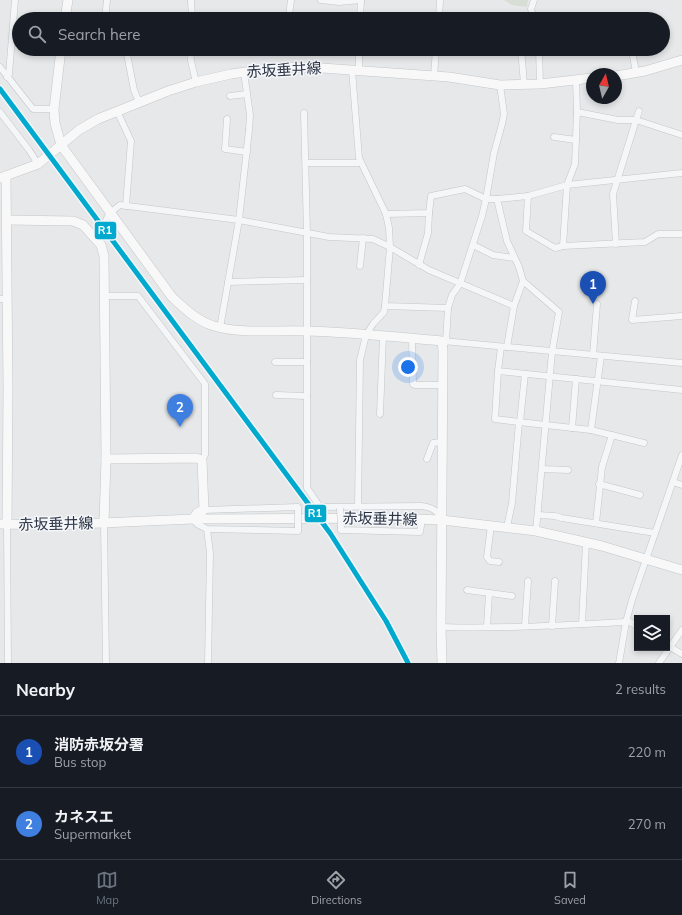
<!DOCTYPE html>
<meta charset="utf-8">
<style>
:root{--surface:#171b24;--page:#242831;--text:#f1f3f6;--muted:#9ea1a6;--line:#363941;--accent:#6c737f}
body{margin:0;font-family:Mulish,"Noto Sans JP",sans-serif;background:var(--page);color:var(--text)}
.controls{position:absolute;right:12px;bottom:12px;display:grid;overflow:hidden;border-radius:0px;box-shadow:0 2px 6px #0003}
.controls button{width:36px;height:36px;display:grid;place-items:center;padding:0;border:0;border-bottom:1px solid var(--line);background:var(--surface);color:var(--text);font:20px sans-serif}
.compass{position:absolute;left:586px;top:68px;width:36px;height:36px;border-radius:50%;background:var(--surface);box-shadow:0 2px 6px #0003;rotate:8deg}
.you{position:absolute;left:408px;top:367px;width:14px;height:14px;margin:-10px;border:3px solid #fff;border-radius:50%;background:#1a73e8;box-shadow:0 0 0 6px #1a73e833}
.badge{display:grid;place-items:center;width:26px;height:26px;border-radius:50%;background:var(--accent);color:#fff;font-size:13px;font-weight:700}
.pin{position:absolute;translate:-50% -33px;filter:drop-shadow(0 1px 2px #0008)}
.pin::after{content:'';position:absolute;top:21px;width:14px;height:12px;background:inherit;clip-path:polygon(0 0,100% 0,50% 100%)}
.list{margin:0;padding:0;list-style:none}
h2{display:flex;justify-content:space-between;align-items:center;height:52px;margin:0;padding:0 16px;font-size:17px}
h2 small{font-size:13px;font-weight:400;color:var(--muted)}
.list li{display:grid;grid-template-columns:26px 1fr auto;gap:12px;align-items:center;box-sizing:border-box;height:72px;padding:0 16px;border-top:1px solid var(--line)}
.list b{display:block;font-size:15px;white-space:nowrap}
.list p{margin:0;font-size:13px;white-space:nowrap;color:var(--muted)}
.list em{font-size:13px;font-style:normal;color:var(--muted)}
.icon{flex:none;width:22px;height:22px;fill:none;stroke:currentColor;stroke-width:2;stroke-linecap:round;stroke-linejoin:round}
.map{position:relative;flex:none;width:682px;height:663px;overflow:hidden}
.search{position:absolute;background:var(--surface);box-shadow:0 2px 6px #0003;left:12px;right:12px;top:12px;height:44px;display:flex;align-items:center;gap:10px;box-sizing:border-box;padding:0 14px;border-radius:22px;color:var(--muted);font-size:15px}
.sheet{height:196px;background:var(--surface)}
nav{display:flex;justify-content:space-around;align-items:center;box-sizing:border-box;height:56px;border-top:1px solid var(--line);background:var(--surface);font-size:11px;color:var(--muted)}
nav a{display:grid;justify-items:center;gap:2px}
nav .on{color:var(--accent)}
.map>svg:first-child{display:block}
.green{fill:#d6ded6}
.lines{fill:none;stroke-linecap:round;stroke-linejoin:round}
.street-tunnel{stroke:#c1c4c9;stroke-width:6;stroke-dasharray:6 3;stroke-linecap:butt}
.street-casing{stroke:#c4c6c8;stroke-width:7}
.secondary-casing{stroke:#c4c6c8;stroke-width:10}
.street{stroke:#f5f6f7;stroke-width:6}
.secondary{stroke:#f8f8f8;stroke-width:9}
.street-bridge-casing{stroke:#c4c6c8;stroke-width:7;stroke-linecap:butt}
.street-bridge{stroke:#f5f6f7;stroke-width:6}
.rail-1-casing{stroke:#f4f6f9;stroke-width:8}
.rail-1{stroke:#00a9ce;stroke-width:5}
.labels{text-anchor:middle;stroke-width:3;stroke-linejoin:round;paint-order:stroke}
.street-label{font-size:15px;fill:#2b3445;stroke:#f4f6f9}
.line-badge{stroke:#f4f6f9;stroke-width:1.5}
.badge-label{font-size:11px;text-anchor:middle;font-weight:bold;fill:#fff}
</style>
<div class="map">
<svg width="682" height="663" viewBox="0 0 682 663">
<rect width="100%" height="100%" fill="#e6e8ea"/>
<polygon class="green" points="504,0 528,0 527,7 512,5"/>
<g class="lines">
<polyline class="street-tunnel" points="99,232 105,222"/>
<g class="street-casing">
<g id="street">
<polyline points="191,0 192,19"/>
<polyline points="321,0 339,2 361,0"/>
<polyline points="289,15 291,0"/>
<polyline points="105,19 107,0"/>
<polyline points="360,19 361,0"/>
<polyline points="439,19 440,0"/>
<polyline points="534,19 531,9 534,0"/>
<polyline points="122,49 127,54 134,90 139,102"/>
<polyline points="190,49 191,61 196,82"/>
<polyline points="521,49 524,84"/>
<polyline points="539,49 540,84"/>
<polyline points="624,49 632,51 636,72"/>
<polyline points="0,67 33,109 54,109"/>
<polyline points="352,70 359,158 386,214 389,228 390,247 385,306 448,308"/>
<polyline points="359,70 359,49"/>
<polyline points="434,76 436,49"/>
<polyline points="7,77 9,74 15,0"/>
<polyline points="230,96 247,94"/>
<polyline points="117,111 131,141 126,206"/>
<polyline points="639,111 636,120 682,135"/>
<polyline points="0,112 29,150 38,164"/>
<polyline points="577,112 618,120 636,120 613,194 616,244"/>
<path d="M304 113 307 233V488L320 507 421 506C432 507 436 510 442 519"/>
<polyline points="227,119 225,149 247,152"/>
<polyline points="554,137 576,140"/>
<polyline points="306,163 361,163"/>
<polyline points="528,196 526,231 555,248 563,246 645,242 658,234 682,234"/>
<polyline points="497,199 507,241 519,267 523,281 559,312 552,352 536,531"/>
<polyline points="386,214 429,213 431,196 465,189 486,199 497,199 528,196 567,185 682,173"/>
<polyline points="105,222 110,213 120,205 239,220 329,237 373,239 390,247 429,270 514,306"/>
<polyline points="95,239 99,232"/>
<polyline points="473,245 493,255 514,258"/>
<polyline points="563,246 567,185 575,164 577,112 576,80"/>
<polyline points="419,265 428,233 429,213"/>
<polyline points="360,266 363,238"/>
<polyline points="228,282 307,280"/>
<polyline points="104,296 138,296 205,384 205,455 202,460"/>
<polyline points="0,299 6,299"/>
<polyline points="635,301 632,320 682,316"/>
<polyline points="220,328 239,220 249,130 250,115 244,72"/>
<polyline points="412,338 413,384 415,385 443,385"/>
<polyline points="443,341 682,363"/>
<polyline points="446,342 448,308 452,295 460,284 482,216 486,199 494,153 502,124 504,114 500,85"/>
<polyline points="501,347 498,371 682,390"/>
<polyline points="507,347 514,306 523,281"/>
<polyline points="593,355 597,304"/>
<polyline points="275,362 307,362"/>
<polyline points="498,371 495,419 519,422 512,503 507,527"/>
<polyline points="276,395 307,396"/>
<polyline points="380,414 383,336"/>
<polyline points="519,422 591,430 644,443"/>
<polyline points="520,422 525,374"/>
<polyline points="572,428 576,379"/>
<polyline points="591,430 601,356"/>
<polyline points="427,459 433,443 442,442"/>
<polyline points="542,469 568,470"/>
<polyline points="673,482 682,485"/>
<polyline points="599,484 640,495"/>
<polyline points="358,506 360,360 366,335 373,324 384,312 385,306"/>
<polyline points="204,510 298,507 298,510"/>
<polyline points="538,515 555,516 562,518 655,533"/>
<polyline points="193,519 197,524 207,529 298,531 298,528"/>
<polyline points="104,523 106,663"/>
<polyline points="596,523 602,467 612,435"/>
<polyline points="7,525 8,663"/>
<polyline points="491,525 487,557 490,561 499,562"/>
<polyline points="341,528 341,530 420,532 422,519"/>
<polyline points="207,529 210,553 208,663"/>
<polyline points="467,590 512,596"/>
<polyline points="626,620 637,626"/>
<polyline points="582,624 586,543"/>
<polyline points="525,626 528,581"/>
<polyline points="552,626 555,581"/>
<path d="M441 627C503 629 564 625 626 622"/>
<polyline points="487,627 489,593"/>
<polyline points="670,647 682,654"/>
<polyline points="619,663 626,622 632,600 682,455"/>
<polyline points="659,663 682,630"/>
</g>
</g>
<g class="secondary-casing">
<g id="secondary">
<polyline points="65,19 68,0"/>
<path d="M61 49 54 109 55 123 61 145 172 297C185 309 197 321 214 326 240 334 277 330 305 331 351 332 397 337 442 341L443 351 441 627 442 663"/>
<polyline points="616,76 645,71 682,60"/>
<polyline points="6,176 8,388 7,525"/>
<polyline points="0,178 38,164 79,130 98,119 168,91 196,82 231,74 274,68 308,67 449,77 500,85 540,84 592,78"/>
<polyline points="7,220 73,221 83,225 101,245 104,256 106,459 104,523"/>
<polyline points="106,459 196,458 202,460 204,510 197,513 193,519"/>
<polyline points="0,524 56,525 193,519 392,518 442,520 536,531 602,546 682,570"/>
</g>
</g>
<use href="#street" class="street"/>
<use href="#secondary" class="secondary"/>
<g class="street-bridge-casing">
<g id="street-bridge">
<polyline points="340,508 341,528"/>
<polyline points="298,510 298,528"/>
</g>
</g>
<use href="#street-bridge" class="street-bridge"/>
<g class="rail-1-casing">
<polyline id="rail-1" points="0,89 330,533 386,621 408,663"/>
</g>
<use href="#rail-1" class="rail-1"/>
</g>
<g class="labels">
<g class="street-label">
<text transform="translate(284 70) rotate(-3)" y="5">赤坂垂井線</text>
<text transform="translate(380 519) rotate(1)" y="5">赤坂垂井線</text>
<text transform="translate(56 524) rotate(-1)" y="5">赤坂垂井線</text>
</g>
</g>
<g class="line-badge">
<rect x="94" y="221" width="23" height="19" rx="4" fill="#00a9ce"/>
<rect x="304" y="504" width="23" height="19" rx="4" fill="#00a9ce"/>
</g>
<g class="badge-label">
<text x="105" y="234">R1</text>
<text x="315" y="517">R1</text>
</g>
</svg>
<div class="controls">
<button><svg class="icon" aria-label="layers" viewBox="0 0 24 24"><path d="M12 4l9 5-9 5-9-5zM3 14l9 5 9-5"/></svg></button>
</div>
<svg class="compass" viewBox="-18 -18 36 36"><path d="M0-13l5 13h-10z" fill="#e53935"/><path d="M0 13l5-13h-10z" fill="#9ea1a6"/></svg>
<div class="you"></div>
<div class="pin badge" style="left:593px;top:304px;background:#1a4fb4">1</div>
<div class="pin badge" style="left:180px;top:427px;background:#3f7fe0">2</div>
<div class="search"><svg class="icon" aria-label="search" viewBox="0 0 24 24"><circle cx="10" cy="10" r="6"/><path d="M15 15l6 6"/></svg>Search here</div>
</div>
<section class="sheet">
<h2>Nearby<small>2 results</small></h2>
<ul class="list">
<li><span class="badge" style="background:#1a4fb4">1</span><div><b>消防赤坂分署</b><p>Bus stop</p></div><em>220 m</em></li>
<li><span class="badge" style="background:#3f7fe0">2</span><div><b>カネスエ</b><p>Supermarket</p></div><em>270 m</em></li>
</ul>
</section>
<nav>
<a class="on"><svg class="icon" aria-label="map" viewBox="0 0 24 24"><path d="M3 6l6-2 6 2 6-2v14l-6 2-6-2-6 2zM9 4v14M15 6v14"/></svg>Map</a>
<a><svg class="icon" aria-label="directions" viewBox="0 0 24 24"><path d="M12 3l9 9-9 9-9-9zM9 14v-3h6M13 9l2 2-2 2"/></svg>Directions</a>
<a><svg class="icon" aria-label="saved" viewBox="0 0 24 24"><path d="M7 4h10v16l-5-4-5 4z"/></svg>Saved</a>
</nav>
